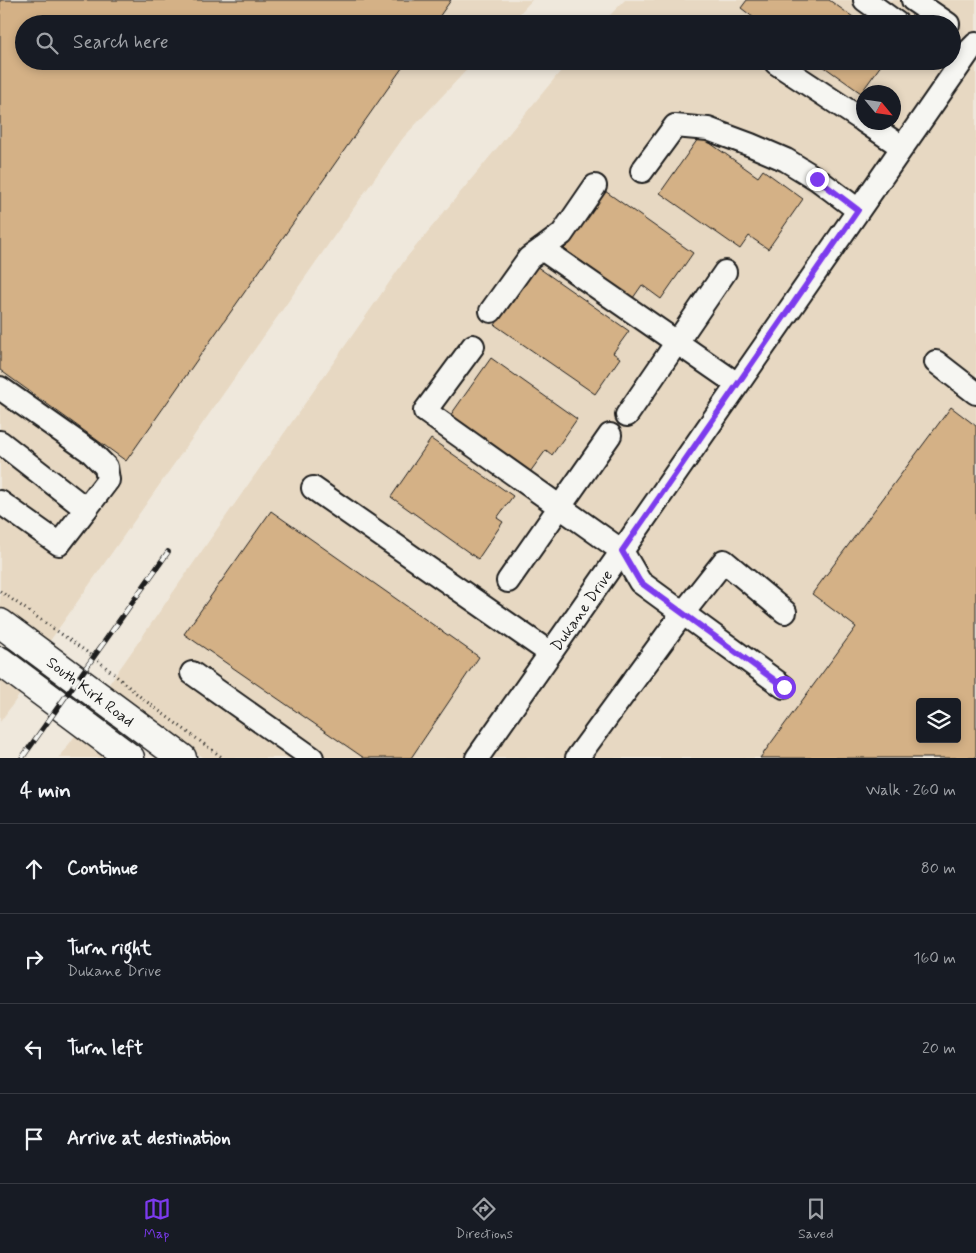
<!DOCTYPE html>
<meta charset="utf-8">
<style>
:root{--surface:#171b24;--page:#242831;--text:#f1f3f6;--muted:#9ea1a6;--line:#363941;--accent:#7c3aed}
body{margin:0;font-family:Mynerve,sans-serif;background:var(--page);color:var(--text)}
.controls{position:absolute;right:15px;bottom:15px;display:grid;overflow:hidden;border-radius:5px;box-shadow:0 2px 8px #0003}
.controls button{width:45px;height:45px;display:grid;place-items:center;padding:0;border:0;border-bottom:1px solid var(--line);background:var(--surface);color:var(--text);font:25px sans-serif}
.compass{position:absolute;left:856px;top:85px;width:45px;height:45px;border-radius:50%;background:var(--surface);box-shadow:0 2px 8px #0003;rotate:119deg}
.stop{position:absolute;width:15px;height:15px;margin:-11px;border:4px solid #7c3aed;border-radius:50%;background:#fff}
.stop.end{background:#7c3aed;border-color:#fff;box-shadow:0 1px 5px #0008}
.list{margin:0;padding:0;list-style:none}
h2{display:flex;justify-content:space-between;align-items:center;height:65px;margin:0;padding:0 20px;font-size:21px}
h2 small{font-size:16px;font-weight:400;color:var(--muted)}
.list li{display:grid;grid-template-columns:32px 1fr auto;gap:15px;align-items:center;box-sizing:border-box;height:90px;padding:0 20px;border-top:1px solid var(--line)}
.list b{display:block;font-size:19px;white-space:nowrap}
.list p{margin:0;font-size:16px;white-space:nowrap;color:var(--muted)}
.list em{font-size:16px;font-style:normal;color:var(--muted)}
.icon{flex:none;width:28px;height:28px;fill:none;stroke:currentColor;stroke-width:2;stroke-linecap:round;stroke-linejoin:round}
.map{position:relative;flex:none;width:976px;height:758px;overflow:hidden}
.search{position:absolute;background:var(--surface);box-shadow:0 2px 8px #0003;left:15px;right:15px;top:15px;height:55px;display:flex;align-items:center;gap:12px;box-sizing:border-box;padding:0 18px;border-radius:28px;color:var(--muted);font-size:19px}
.sheet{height:425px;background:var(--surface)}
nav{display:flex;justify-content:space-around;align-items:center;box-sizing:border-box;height:70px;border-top:1px solid var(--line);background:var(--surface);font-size:14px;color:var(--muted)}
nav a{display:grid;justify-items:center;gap:2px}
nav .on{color:var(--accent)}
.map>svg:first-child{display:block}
.built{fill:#e7d8c2;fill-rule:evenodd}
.building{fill:#d4b186;stroke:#1c1c1c;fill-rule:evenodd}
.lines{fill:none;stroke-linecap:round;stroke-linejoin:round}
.minor-casing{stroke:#1c1c1c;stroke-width:26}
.major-casing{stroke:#1c1c1c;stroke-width:31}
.path{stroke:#1c1c1c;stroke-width:3;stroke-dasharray:1 4;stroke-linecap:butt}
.minor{stroke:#f6f6f2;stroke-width:22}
.major{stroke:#f6f6f2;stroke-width:28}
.rail-casing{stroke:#1c1c1c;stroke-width:5.5}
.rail{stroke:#f6f6f2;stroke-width:4;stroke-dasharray:11;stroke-linecap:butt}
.route{stroke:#7c3aed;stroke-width:6}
.labels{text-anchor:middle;stroke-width:4;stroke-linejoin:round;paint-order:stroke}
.street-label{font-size:16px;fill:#1c1c1c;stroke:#f6f6f2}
</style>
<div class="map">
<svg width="976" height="758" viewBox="0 0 976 758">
<rect width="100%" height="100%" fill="#efe8dc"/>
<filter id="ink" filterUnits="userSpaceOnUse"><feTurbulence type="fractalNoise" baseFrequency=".02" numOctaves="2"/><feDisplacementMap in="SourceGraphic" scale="10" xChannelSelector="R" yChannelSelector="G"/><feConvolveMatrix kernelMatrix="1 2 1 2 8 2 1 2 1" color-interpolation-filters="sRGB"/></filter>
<g filter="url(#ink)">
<g class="built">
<polygon points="0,0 532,0 510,24 24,24 24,61 475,61 403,138 47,645 0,610"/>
<path d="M625 0H976V758H203L107 687 407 257 569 61H952V24H601ZM864 92H894V122H864ZM920 702H957V739H920Z"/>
<polygon points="0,673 23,690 0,722"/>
<polygon points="77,733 111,758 59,758"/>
</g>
<g class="building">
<polygon points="0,0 451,0 434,24 24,24 24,61 407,61 126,461 0,370"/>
<polygon points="747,0 829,0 863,24 762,24 741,8"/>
<polygon points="816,61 884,61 861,93"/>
<polygon points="700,136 758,177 763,170 803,199 768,249 749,236 740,249 660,193"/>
<polygon points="605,191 693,253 661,299 642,285 633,298 564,249"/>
<polygon points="536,266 629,331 613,353 620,358 595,394 495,325"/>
<polygon points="491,358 577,419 552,455 546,450 530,472 450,416"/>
<path d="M951 407 976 426V758H760L856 627 812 594ZM920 702H957V739H920Z"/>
<polygon points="431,439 513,496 497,518 503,522 478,559 391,497"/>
<polygon points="271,511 479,657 411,758 364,758 184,634"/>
</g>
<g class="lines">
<g class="minor-casing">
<g id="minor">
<polyline points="865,0 898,24"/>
<polyline points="913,0 948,24"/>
<polyline points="776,63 864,121"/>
<polyline points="865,122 902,147"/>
<polyline points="642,171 675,126 708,129 751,145 786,160 817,179 858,210"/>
<polyline points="595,186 562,234 542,249 737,384"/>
<polyline points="491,311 529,258 542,249"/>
<polyline points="473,346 425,411 622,551 640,582 784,687"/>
<polyline points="936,362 976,393"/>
<polyline points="0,388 91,452 106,467 108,480 86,509 0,442"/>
<polyline points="627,415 725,272"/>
<polyline points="313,488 550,653"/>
<polyline points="0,502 59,544 86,509"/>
<polyline points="508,581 610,435"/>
<polyline points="192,673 312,758"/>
<polyline points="477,758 622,551 970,50 976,44"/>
<polyline points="577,758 683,613 724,561 785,612"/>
</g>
</g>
<g class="major-casing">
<g id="major">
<polyline points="0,623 182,758"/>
<polyline points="0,661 130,758"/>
</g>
</g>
<polyline class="path" points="0,591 94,657 143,699 223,758"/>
<use href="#minor" class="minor"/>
<use href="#major" class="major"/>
<g class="rail-casing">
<polyline id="rail" points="22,758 168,552"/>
</g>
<use href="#rail" class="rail"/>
</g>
</g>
<g class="lines" filter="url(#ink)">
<polyline class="route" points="784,687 640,582 622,551 858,210 817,179"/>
</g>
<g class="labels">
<g class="street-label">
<text transform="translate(581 610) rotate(-55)" y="6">Dukane Drive</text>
<text transform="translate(91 691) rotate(37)" y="6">South Kirk Road</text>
</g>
</g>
</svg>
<div class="controls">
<button><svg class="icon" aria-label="layers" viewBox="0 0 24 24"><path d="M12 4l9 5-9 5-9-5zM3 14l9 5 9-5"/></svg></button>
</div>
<svg class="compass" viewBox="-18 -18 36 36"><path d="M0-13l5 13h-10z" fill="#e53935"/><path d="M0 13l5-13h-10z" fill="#9ea1a6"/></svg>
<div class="stop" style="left:784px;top:687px"></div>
<div class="stop end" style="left:817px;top:179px"></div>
<div class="search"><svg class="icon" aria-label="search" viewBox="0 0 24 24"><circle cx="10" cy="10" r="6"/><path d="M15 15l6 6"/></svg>Search here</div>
</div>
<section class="sheet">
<h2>4 min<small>Walk · 260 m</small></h2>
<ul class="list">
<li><svg class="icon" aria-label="ahead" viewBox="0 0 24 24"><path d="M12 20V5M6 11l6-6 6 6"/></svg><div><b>Continue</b></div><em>80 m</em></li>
<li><svg class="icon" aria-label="right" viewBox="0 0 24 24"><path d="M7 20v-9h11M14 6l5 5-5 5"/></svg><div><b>Turn right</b><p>Dukane Drive</p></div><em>160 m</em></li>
<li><svg class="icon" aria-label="left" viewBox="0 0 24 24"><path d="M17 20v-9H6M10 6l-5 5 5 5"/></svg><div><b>Turn left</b></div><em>20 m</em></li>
<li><svg class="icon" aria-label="arrive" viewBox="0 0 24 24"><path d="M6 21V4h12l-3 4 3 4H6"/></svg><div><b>Arrive at destination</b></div></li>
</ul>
</section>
<nav>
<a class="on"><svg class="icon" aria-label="map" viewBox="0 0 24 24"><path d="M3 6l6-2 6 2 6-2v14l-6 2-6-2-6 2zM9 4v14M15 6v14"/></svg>Map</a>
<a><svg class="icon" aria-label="directions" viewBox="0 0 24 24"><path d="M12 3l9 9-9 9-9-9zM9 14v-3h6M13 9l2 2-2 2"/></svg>Directions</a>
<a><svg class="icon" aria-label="saved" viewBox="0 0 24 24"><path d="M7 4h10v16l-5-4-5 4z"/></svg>Saved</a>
</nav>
